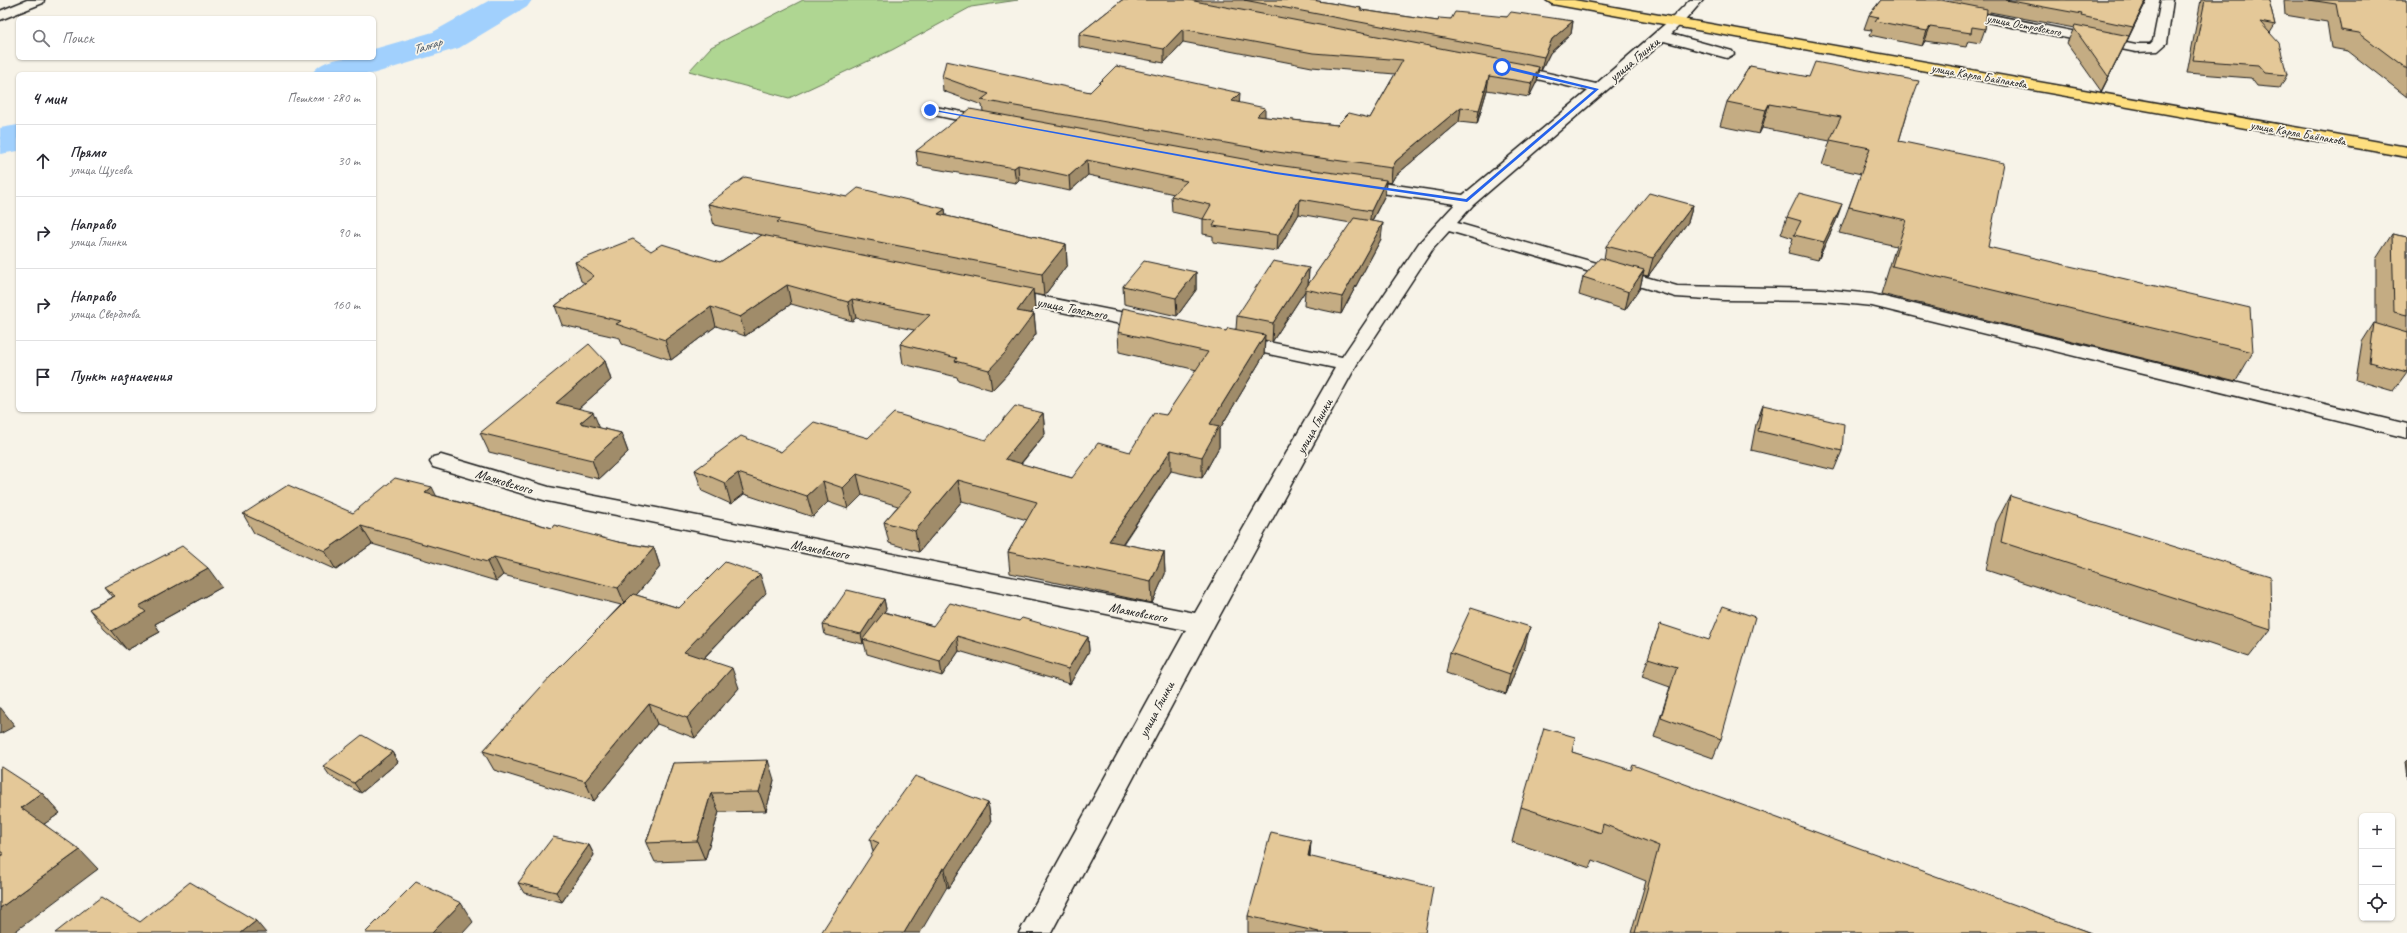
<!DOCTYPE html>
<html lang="ru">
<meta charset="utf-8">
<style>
:root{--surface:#fff;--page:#f7f7f7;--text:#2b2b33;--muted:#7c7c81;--line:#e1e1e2}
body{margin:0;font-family:Caveat,sans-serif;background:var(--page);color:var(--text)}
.controls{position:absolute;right:12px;bottom:12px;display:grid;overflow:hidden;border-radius:6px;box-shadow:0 1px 3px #0004}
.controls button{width:36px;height:36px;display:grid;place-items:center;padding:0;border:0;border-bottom:1px solid var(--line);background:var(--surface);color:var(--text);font:20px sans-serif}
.stop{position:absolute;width:12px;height:12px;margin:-9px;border:3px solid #2563eb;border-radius:50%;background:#fff}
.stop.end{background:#2563eb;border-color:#fff;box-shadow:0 1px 4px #0008}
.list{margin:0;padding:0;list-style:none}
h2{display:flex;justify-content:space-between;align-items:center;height:52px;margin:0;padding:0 16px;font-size:17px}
h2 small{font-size:13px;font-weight:400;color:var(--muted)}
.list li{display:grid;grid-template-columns:26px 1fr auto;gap:12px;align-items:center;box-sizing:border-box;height:72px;padding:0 16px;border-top:1px solid var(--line)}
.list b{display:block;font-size:15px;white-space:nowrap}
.list p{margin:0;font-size:13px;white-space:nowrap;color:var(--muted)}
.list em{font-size:13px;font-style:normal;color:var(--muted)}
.icon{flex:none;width:22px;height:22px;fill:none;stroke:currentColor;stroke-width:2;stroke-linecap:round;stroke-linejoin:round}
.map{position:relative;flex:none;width:2407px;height:933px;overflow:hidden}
.search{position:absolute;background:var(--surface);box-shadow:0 1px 3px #0004;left:16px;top:16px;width:360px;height:44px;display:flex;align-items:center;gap:10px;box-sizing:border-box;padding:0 14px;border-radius:6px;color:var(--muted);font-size:15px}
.panel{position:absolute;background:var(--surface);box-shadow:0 1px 3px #0004;left:16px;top:72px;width:360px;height:340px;border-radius:6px}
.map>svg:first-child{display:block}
.green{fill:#afd692;stroke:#667957}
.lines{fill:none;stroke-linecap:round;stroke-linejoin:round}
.river{fill:#a1d0fd;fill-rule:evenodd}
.minor-casing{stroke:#1c1c1c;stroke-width:3}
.tertiary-casing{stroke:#1c1c1c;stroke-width:3}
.secondary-casing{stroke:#1c1c1c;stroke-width:3}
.primary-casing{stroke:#1c1c1c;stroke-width:3}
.minor{fill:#f7f3e8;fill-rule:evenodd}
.tertiary{fill:#f7f3e8;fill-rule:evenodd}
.secondary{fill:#f7f3e8;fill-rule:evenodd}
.primary{fill:#fedf80;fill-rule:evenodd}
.wall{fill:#c4ac83;stroke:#1c1c1c}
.shaded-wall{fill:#a08c6a;stroke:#1c1c1c}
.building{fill:#e4c898;stroke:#1c1c1c}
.route{fill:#2563eb}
.labels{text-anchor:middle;stroke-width:3.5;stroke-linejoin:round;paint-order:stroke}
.far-street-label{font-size:12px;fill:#1c1c1c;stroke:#f7f3e8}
.far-water-label{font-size:13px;font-style:italic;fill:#445260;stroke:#f7f3e8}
.street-label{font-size:14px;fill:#1c1c1c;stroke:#f7f3e8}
</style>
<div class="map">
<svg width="2407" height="933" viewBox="0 0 2407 933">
<rect width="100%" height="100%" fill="#f7f3e8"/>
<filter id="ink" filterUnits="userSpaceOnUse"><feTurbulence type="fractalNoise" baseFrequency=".025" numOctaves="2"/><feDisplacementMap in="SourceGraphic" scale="8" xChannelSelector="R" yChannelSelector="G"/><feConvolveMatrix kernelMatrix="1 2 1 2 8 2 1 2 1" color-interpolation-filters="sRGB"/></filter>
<g filter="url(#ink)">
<polygon class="green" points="803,0 1018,0 971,7 892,50 789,98 689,71 711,47"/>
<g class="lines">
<g class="river">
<path d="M490 0H532L527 7 459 48 372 74H312C324 55 353 58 374 58V49L433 32Z"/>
<polygon points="18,125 18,151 0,154 0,128"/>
</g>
<g class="minor-casing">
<g id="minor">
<polygon points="2161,0 2173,0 2167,43 2158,51 2136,52 1958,16 1952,12 1958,8 2136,44 2150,44 2153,41"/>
<polygon points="1676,18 1683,22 1671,34 1732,51 1734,54 1727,58 1664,41 1473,205 1457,223 1677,286 1822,289 1872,294 2407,424 2407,438 1872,306 1822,301 1724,300 1676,297 1449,231 1432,250 1357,364 1215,624 1051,933 1019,933 1186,630 547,501 433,467 430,462 433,457 441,455 549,487 1195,613 1335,368 1235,347 1228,345 1225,341 1228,337 1235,335 1342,357 1419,243 1455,204 1355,189 1349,187 1347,184 1349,181 1355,179 1463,195 1588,91 1503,71 1501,68 1503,65 1508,64 1596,84 1671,19"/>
<polygon points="930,106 990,117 998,122 990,127 925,113 923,110 925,107"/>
<polygon points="1005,289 1150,318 1157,320 1160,324 1157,328 1150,330 998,299 996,295 998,291"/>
</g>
</g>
<g class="tertiary-casing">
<polygon id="tertiary" points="27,0 44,0 43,3 0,20 0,11"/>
</g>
<g class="secondary-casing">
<polygon id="secondary" points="1690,0 1703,0 1681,25 1671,25 1669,22 1671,19"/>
</g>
<g class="primary-casing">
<polygon id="primary" points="1546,0 1574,0 2407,147 2407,157 1552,4"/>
</g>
<use href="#minor" class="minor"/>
<use href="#tertiary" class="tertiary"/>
<use href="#secondary" class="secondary"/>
<use href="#primary" class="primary"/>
</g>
<g class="wall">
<polygon points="1122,0 1312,0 1361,8 1361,10 1438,21 1451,19 1507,17 1573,21 1571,34 1550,53 1541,71 1538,70 1537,81 1529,97 1487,90 1477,124 1459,122 1395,176 1391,183 1386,182 1385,195 1372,221 1381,239 1341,314 1304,306 1305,291 1272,342 1265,340 1264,355 1219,430 1219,447 1202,478 1171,471 1123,544 1164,552 1165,574 1152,603 1010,573 1008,552 1027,520 962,501 919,552 889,543 884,522 898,506 862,495 848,509 828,502 813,517 744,494 731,504 702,491 695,470 781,452 868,438 986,440 1043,413 1045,434 1021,464 1072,478 1130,452 1166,415 1197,370 1119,352 1118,332 1226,331 1236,329 1237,316 1309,268 1308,285 1351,223 1299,214 1277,251 1213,242 1213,236 1203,234 1203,219 1172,212 1171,196 1174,194 1088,175 1070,191 1019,180 1016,183 918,166 916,151 983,111 982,105 943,91 942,77 1090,92 1239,103 1265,117 1337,125 1370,118 1395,74 1312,67 1183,42 1164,63 1079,47 1079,34"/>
<polygon points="1881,0 2147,0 2101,92 2101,91 2067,43 2074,28 1990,12 1990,14 1987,13 1985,29 1980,43 1968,41 1966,47 1925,41 1922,46 1870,35 1872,30 1864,29 1869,15"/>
<polygon points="2201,0 2269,0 2275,25 2270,33 2287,75 2280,88 2257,86 2251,78 2187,73"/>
<polygon points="2284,0 2407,0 2407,97 2348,51 2331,48 2327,22 2285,15"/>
<polygon points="1750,66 1907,114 1899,141 1988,247 2253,352 2236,381 1881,294 1896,246 1839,233 1861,174 1822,165 1830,141 1762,128 1759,134 1720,126 1727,102"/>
<polygon points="847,197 945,209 946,216 1066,244 1067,265 1044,296 1034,294 1035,308 1031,314 1034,314 1036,334 1008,373 992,390 958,380 957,377 903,364 900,344 914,330 856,318 852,321 791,304 745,336 716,326 671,360 622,344 620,338 562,325 555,306 585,283 581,281 575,262 651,251 720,262 762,235 714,225 708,204"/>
<polygon points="1693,205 1688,222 1648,276 1643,275 1640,288 1625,310 1579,295 1583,277 1604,259 1606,246"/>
<polygon points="1787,217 1836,221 1818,260 1788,253 1793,238 1781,234"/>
<polygon points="2392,234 2407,237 2407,372 2393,391 2356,380 2362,342 2374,323 2376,324 2376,259"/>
<polygon points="1196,272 1196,290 1177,316 1124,304 1123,286"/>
<polygon points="605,361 611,380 579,408 600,428 621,433 628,452 599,479 489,452 480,433"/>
<polygon points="1763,405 1842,451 1834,470 1751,450 1756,424"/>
<polygon points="437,496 552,528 618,542 654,548 660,567 636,595 679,608 766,593 704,658 739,688 695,738 657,724 594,801 494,770 483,751 621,605 503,575 496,581 372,544 336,570 254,533 243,514 353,513"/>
<polygon points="2010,496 2271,629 2249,657 1986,570 1996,523"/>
<polygon points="104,587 222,587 155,624 160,632 127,650 104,629 89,609 112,597"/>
<polygon points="884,599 886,609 884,612 933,626 1019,621 1088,637 1089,651 1070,684 959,651 942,676 867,654 864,643 863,644 825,635 823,625"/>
<polygon points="1660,624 1721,739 1713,758 1654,737 1670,687 1642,677"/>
<polygon points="1525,647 1506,694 1446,673 1450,653"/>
<polygon points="392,752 398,762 361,793 330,776 323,766"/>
<polygon points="1572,752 2091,933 1631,933 1646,881 1593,860 1590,868 1512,842 1521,807"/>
<polygon points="2407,760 2407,779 2405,762"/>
<polygon points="673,763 774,780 766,811 719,812 705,860 655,862 646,843"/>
<polygon points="0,768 42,793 60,813 44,824 98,869 0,933"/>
<polygon points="988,803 991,822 949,888 873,852 870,839"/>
<polygon points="1311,841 1310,856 1425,933 1248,933 1248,916"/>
<polygon points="589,845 594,855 562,902 524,893 518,883"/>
</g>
<g class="shaded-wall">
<polygon points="2146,0 2147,0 2127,41 2133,27"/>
<polygon points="1573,21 1571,34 1550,53 1541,71 1544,57 1552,39"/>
<polygon points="1930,27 1925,41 1922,46 1927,31"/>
<polygon points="1183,29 1183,42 1164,63 1164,49"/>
<polygon points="2129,36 2122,51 2101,92"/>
<polygon points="1539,67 1537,81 1529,97 1532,83"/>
<polygon points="1489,76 1487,90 1477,124 1479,110"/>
<polygon points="1240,93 1239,108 1232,101"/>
<polygon points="1769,104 1762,128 1759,134 1766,110"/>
<polygon points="1461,107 1459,122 1395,176 1391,183 1392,168 1396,161"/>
<polygon points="1265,108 1265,122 1257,116"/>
<polygon points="1087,160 1088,175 1070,191 1069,176"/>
<polygon points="1018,165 1019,180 1016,183 1014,168"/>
<polygon points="1386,180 1385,195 1369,226 1371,211"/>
<polygon points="1300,199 1299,214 1277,251 1278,235"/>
<polygon points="1842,204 1836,221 1818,260 1824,242"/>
<polygon points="1693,205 1688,222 1648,276 1653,258"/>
<polygon points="945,209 948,230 938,214"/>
<polygon points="1383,223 1381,239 1341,314 1342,297"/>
<polygon points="1066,244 1067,265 1044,296 1042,274"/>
<polygon points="1309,268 1308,286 1305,289 1305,291 1272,342 1273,323"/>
<polygon points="1644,270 1640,288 1625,310 1629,292"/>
<polygon points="1196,272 1196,290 1177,316 1176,298"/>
<polygon points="787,285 791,304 745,336 740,317"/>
<polygon points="1033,289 1035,308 1019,330 1017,311"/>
<polygon points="852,299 856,318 852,321 848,302"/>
<polygon points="711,307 716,326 671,360 665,340"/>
<polygon points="1034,314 1036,334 1008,373 992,390 989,370"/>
<polygon points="1265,335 1264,355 1219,430 1219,447 1202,478 1202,457 1210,424"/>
<polygon points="605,361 611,380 563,422 556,403"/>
<polygon points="593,412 601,431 580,423"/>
<polygon points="1043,413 1045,434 1007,480 1005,459"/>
<polygon points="621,433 628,452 599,479 592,460"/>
<polygon points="1171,450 1171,471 1110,562 1109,541"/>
<polygon points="738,473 744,494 731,504 725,483"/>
<polygon points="857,474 862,495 848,509 843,488"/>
<polygon points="958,480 962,501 919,552 915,531"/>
<polygon points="823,481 828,502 813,517 807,496"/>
<polygon points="432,487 441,505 425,493"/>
<polygon points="361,526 372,544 336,570 325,551"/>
<polygon points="654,548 660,567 626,607 618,588"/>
<polygon points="1164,552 1165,574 1152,603 1151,582"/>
<polygon points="494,557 503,575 496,581 487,562"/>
<polygon points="208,568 222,587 155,624 160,632 127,650 112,631 139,606"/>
<polygon points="760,574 766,593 691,671 684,652"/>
<polygon points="884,599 886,609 866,640 863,639 864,643 863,644 861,634"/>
<polygon points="1530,627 1525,647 1506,694 1510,674"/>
<polygon points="957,636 959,651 942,676 940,662"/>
<polygon points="1088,637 1089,651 1070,684 1068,669"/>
<polygon points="732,668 739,688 695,738 687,718"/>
<polygon points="649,704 657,724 594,801 585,781"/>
<polygon points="0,707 15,726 0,734"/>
<polygon points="392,752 398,762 361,793 354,783"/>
<polygon points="768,760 774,780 766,811 759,792"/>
<polygon points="42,793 60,813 40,827 21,808"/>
<polygon points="711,793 719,812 705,860 697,841"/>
<polygon points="988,803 991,822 949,888 945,869"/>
<polygon points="1311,841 1309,860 1308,856"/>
<polygon points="589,845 594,855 562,902 556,892"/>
<polygon points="80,850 98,869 13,933 0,933 0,908"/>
<polygon points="943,868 947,887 920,933 904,933"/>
<polygon points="461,903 473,922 463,933 432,933"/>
<polygon points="256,921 266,933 241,933"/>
</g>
<g class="building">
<polygon points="1122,0 1189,0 1539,67 1532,83 1489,76 1479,110 1461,107 1396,161 1392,168 1277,152 981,100 989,94 942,77 946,61 1090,92 1116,66 1240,93 1232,101 1265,108 1257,116 1337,125 1349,113 1370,118 1403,60 1313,53 1183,29 1164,49 1079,34"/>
<polygon points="1244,0 1312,0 1361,8 1360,10 1438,21 1439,18 1451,19 1455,12 1507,17 1511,12 1573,21 1552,39 1544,57"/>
<polygon points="1881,0 1941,0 1987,9 1985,29 1972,27 1971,33 1930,27 1927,31 1875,21 1878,17 1869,15"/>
<polygon points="2006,0 2146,0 2133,27 2081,16 2082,14"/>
<polygon points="2205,0 2269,0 2275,25 2260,22 2279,43 2287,75 2265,73 2258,65 2193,60"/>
<polygon points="2309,0 2407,0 2407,69 2359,33 2341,30 2336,4"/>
<polygon points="2075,25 2129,36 2109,76 2108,76 2074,28"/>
<polygon points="1815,62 1919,81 1908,110 1899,141 2004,163 1988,247 2250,308 2253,352 1892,266 1906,220 1849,207 1870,148 1830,140 1841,117 1769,104 1766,110 1727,102 1750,66 1809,77"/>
<polygon points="970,109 1276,165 1386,180 1371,211 1300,199 1278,235 1213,226 1216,221 1203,219 1211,205 1171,196 1187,181 1087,160 1069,176 1018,165 1014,168 916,151"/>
<polygon points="745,177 847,197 858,188 945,209 938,214 1066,244 1042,274 777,222 781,219 708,204"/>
<polygon points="1649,193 1693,205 1653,258 1606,246"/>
<polygon points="1799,193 1842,204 1824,242 1794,235 1801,221 1787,217"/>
<polygon points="1354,218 1383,223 1342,297 1305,289"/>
<polygon points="2392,234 2407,237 2407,315 2394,312"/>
<polygon points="762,235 1033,289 1017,311 1034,314 1005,353 989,370 955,361 957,358 900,344 930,315 852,299 848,302 787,285 740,317 711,307 665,340 616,324 621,321 555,306 594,276 575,262 633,239 651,251 662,244 720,262"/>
<polygon points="1600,258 1644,270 1629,292 1583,277"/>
<polygon points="1144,261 1196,272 1176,298 1123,286"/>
<polygon points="1273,261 1309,268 1273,323 1237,316"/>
<polygon points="1123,308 1226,331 1228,328 1265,335 1210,424 1219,426 1202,457 1171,450 1109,541 1164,552 1151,582 1008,552 1037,502 958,480 915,531 884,522 912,491 857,474 843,488 823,481 807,496 738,473 725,483 695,470 741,436 781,452 814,422 868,438 894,413 986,440 1015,406 1043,413 1005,459 1072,478 1098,443 1130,452 1154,413 1166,415 1208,352 1118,332"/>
<polygon points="2374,323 2407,333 2407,372 2369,362"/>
<polygon points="589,344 605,361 556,403 593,412 580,423 621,433 592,460 480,433"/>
<polygon points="1763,405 1844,424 1842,451 1758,431"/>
<polygon points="395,478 432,487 425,493 552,528 554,525 618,542 654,548 618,588 494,557 487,562 361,526 325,551 243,514 288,485 353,513"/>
<polygon points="2010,496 2270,576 2271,629 2001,542"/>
<polygon points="182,546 208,568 139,606 146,612 112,631 89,609 115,596 104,587"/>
<polygon points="725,562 760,574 684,652 732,668 687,718 649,704 585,781 483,751 551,676 633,594 679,608"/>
<polygon points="847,590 884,599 861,634 823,625"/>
<polygon points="950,603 1019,621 1022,618 1088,637 1068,669 957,636 940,662 863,639 884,612 933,626"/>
<polygon points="1723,606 1755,617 1721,739 1661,717 1677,667 1648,658 1660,624 1709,640"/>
<polygon points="1471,608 1530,627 1510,674 1450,653"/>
<polygon points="1544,728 1575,737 1572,752 1631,770 1633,765 2091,933 1635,933 1659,846 1603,824 1601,833 1521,807"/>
<polygon points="362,735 392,752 354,783 323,766"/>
<polygon points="768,760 759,792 711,793 697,841 646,843 673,763"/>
<polygon points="2,767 42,793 21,808 80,850 0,908 0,856 4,854 0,851 0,768"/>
<polygon points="915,776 988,803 945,869 943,868 904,933 821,933 879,843 870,839"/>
<polygon points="1271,832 1311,841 1308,856 1433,887 1425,933 1319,933 1319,932 1248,916"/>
<polygon points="553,837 589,845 556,892 518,883"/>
<polygon points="190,882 256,921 241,933 55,933 101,897 140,922"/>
<polygon points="416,882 461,903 432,933 365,933"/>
</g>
</g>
<polygon class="route" points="1502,65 1599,89 1467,202 1276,174 928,110 930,109 1276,172 1466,199 1594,90 1501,68"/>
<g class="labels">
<g class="far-street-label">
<text transform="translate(2024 25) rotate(11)" y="4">улица Островского</text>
<text transform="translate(1979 76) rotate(10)" y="4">улица Карла Байпакова</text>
<text transform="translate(2298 133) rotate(10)" y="4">улица Карла Байпакова</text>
</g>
<g class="far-water-label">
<text transform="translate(427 45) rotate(-17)" y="5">Талғар</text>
</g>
<g class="street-label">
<text transform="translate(1634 59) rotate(-40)" y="5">улица Глинки</text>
<text transform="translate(1072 308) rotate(11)" y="5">улица Толстого</text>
<text transform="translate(1314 426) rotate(-61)" y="5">улица Глинки</text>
<text transform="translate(504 481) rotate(17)" y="5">Маяковского</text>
<text transform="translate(820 549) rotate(11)" y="5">Маяковского</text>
<text transform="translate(1138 612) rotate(11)" y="5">Маяковского</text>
<text transform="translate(1156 709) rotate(-62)" y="5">улица Глинки</text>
</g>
</g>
</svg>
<div class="controls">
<button>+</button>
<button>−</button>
<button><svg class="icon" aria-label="locate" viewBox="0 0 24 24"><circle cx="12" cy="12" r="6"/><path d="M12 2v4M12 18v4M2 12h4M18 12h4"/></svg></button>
</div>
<div class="stop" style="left:1502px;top:67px"></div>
<div class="stop end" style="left:930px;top:110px"></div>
<div class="search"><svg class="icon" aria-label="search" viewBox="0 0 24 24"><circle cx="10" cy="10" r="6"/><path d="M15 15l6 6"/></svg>Поиск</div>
<section class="panel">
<h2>4 мин<small>Пешком · 280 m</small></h2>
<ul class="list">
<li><svg class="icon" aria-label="ahead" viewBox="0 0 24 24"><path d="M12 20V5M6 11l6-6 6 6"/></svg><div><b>Прямо</b><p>улица Щусева</p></div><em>30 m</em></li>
<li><svg class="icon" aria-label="right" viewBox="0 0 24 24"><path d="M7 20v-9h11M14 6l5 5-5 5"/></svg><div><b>Направо</b><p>улица Глинки</p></div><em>90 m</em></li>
<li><svg class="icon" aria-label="right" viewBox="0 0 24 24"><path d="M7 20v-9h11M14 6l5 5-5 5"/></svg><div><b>Направо</b><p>улица Свердлова</p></div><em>160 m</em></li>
<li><svg class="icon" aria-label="arrive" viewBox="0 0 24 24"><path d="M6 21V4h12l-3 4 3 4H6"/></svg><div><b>Пункт назначения</b></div></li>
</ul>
</section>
</div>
